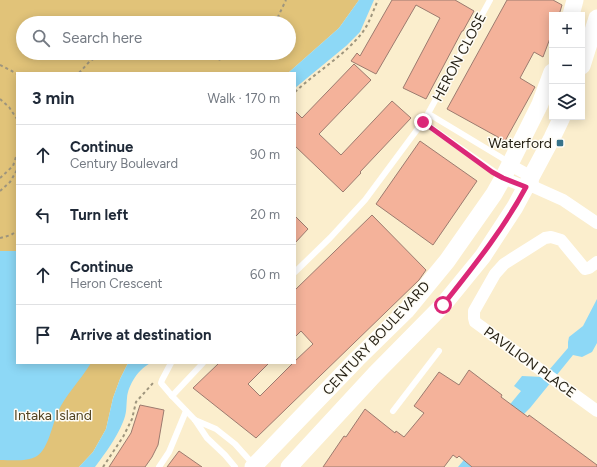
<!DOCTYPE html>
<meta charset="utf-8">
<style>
:root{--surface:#fff;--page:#f2f2f3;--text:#1f2937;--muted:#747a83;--line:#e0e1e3}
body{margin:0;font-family:Figtree,sans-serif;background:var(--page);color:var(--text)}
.controls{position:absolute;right:12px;top:12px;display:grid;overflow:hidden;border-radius:0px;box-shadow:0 2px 10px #0003}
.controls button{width:36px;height:36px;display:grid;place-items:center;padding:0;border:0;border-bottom:1px solid var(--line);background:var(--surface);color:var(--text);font:20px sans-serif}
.stop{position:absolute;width:12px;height:12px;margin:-9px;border:3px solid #db2777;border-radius:50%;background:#fff}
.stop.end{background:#db2777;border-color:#fff;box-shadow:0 1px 4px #0008}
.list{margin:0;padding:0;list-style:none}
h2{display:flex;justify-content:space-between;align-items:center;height:52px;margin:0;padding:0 16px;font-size:17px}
h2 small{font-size:13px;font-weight:400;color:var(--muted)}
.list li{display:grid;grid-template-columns:26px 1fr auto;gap:12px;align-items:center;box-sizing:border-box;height:60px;padding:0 16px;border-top:1px solid var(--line)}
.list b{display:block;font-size:15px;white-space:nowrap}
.list p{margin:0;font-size:13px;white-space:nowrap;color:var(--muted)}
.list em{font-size:13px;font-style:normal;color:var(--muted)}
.icon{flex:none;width:22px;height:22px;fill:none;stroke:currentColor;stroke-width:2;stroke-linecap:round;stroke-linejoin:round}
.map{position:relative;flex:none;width:597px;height:467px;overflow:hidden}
.search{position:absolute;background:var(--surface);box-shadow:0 2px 10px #0003;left:16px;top:16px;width:280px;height:44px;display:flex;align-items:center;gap:10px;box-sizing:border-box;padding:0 14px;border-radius:22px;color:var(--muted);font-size:15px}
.panel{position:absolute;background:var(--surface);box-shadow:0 2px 10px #0003;left:16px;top:72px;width:280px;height:292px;border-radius:0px}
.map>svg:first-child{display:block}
.green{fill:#e1c379;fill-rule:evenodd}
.water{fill:#8dd8f6}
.building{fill:#f4b29a;stroke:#9c7b6f}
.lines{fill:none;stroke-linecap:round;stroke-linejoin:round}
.path{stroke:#9e957d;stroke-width:2;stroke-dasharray:3 3;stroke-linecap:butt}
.lane{stroke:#fff;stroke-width:6}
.street{stroke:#fff;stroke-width:12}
.secondary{stroke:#fff;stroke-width:17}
.route{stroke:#db2777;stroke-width:5}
.poi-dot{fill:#37738a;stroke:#fefcf5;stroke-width:1.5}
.labels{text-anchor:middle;stroke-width:3;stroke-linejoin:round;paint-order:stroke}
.street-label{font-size:14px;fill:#231e12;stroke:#fefcf5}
.poi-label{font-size:14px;fill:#231e12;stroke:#fefcf5;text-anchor:end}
.park-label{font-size:14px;fill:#514321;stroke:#fefcf5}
</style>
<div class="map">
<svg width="597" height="467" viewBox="0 0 597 467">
<rect width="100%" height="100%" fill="#fbeecd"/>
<path class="green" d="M0 0H359L339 28 288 73H17V363H128L120 379 113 398 106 429 93 452 79 467H0ZM23 23H289V53H23Z"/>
<g class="water">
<polygon points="359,0 374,0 360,32 346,46 295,88 295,73 288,73 339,28"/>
<path d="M0 251H17V363H91C80 381 65 395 57 414 52 426 48 449 37 456 27 462 11 460 0 460Z"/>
<polygon points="597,299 597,343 592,352 582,357 573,355 530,408 471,467 458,467 521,391 514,386 522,376 543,377 568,348 568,342 569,337 583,326"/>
<path d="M128 363H151C139 368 128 385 127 398 126 408 127 413 123 422 116 439 106 452 95 467H79L93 452 106 429 113 398 120 379Z"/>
</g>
<g class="building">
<polygon points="392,0 455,0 474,11 463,31 462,31 426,99 403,88 440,18 416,5 376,74 351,61 357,53 360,56"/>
<polygon points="507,0 553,0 562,5 559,15 552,15 552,33 543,57 534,52 520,78 535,87 505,141 447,109"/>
<polygon points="354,64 371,80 319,134 341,155 392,101 411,118 360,172 361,173 343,192 295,146 295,111 302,118"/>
<polygon points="420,141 477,181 433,245 376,204"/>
<polygon points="372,215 426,270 419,280 256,438 193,388 219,363 269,363 248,384 260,396 293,363 295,363 295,361 313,344 301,331 295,337 295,290"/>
<polygon points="295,216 308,229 295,243"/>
<polygon points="469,370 502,395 501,397 528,417 529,415 597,465 597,467 472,467 459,456 457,458 453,455 444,467 323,467 344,436 346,437 365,409 395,433 396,431 404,437 424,413 414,406 439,372 459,385"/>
<polygon points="140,405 164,410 158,445 152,457 145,467 109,467 131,433"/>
<polygon points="179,451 202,467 167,467"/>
</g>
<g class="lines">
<g class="path">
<polyline points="275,23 286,0"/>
<polyline points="209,53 218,60 224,58 230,53"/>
<polyline points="0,65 10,70 17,74"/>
<polyline points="79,73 90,61 102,54 125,53"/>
<path d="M295 92C315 73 345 55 362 33 369 24 373 11 378 0"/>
<polyline points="0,99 9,107 17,119"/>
<polyline points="17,144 17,145"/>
<polyline points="0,178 13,166 17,154"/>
<polyline points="0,191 10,182 17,170"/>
<polyline points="0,238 11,235 17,231"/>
<polyline points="103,467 123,437 132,419 136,402 153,383"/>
</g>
<g class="lane">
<polyline points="429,114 502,158 509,164"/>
<polyline points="423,122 502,177"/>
<polyline points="295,272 330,238 365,200 425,119 490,0"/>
<polyline points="171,363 162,380 161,383 172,396"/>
<polyline points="203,363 172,396 195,420 207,438 225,455 235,467"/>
<polyline points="393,411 439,351"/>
<polyline points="195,420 216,429 235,444 253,464"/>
<polyline points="159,467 169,452 186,411"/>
</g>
<g class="street">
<polyline points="510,165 532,177 533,184"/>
<polyline points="503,178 526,187 534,187 563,200 597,223"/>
<polyline points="597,262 589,268 585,269 561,240 551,237 545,238 504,264 495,274 474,311 474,318 475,322 597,411"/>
</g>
<g class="secondary">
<polyline points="571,15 575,0"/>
<polyline points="582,66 597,18"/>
<polyline points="253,467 357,359 406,311 447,261 494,194 503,178 540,104 552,72"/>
<polyline points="289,467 375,374 443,305 483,256 515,207 552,138 562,117"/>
</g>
</g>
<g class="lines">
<path class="route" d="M423 122 492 172 503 178 526 187C503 230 473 267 443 305"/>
</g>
<rect class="poi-dot" x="556" y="139" width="8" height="8" rx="2"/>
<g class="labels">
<g class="street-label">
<text transform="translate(459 57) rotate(-62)" y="5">HERON CLOSE</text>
<text transform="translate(376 338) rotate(-47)" y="5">CENTURY BOULEVARD</text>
<text transform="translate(530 362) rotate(36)" y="5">PAVILION PLACE</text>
</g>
<g class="poi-label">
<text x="552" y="148">Waterford</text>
</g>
<g class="park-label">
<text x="53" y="420">Intaka Island</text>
</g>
</g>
</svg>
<div class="controls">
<button>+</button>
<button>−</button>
<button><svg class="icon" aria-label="layers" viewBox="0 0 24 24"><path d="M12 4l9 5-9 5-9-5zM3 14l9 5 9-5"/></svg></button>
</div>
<div class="stop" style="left:443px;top:305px"></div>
<div class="stop end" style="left:423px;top:122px"></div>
<div class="search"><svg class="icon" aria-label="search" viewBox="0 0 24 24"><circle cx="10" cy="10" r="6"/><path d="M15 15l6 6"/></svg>Search here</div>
<section class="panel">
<h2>3 min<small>Walk · 170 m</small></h2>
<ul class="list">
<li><svg class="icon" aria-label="ahead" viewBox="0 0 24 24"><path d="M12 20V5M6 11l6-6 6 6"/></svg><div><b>Continue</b><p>Century Boulevard</p></div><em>90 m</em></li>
<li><svg class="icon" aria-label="left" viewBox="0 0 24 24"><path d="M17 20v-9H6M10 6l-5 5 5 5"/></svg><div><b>Turn left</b></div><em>20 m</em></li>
<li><svg class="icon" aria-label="ahead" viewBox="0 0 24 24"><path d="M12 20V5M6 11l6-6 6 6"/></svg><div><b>Continue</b><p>Heron Crescent</p></div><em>60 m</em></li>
<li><svg class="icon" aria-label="arrive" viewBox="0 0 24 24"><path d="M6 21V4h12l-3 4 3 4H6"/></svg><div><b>Arrive at destination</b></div></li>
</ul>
</section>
</div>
